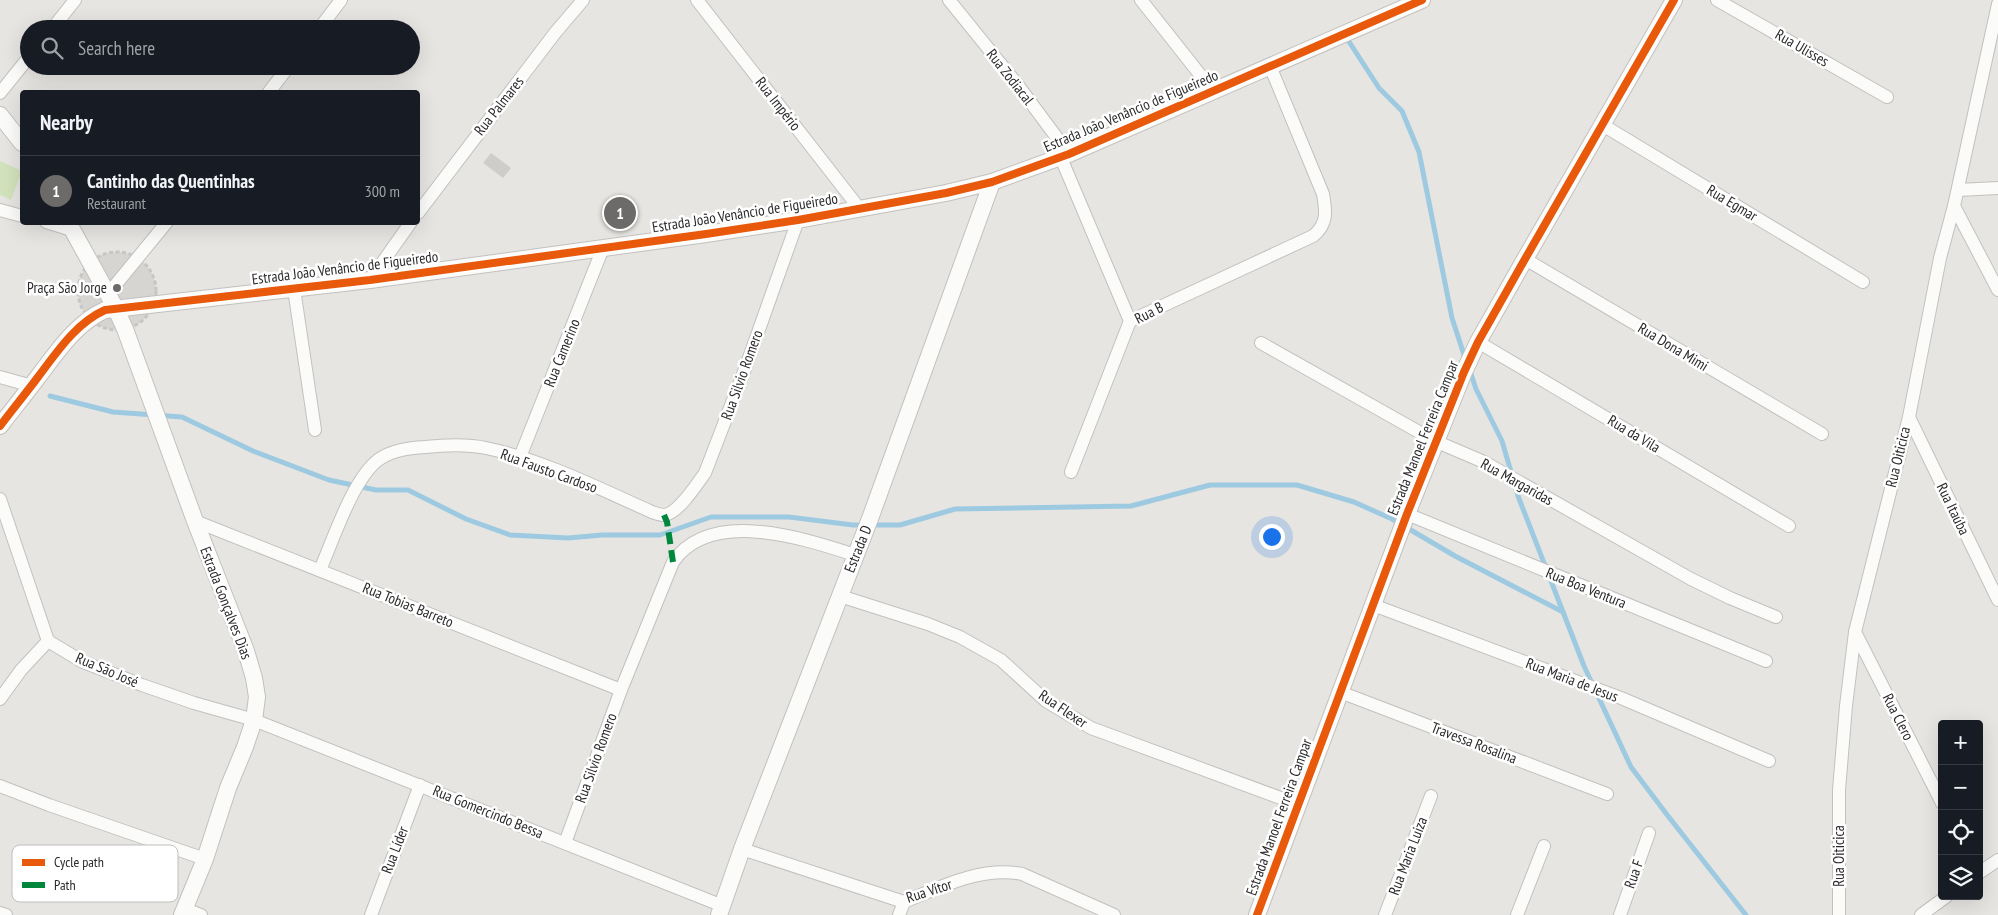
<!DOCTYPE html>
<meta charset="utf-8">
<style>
:root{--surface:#171b24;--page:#20242c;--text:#f1f3f6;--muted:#9ea1a6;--line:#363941;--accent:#6c6b6a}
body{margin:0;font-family:"PT Sans Narrow",sans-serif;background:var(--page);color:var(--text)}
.controls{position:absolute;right:15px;bottom:15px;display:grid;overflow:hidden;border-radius:5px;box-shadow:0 5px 20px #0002}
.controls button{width:45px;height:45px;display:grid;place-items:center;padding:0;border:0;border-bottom:1px solid var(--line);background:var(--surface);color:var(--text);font:25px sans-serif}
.you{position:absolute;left:1271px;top:536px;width:18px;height:18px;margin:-12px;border:4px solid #fff;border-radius:50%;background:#1a73e8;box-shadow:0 0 0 8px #1a73e833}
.badge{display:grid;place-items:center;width:32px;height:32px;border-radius:50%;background:var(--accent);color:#fff;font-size:16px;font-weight:700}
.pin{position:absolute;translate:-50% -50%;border:2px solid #fff;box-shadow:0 1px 5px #0006}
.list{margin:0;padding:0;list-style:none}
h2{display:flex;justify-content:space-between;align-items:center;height:65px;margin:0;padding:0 20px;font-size:21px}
h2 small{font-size:16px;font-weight:400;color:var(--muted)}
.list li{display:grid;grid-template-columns:32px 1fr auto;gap:15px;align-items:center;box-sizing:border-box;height:70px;padding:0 20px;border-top:1px solid var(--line)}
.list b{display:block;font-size:19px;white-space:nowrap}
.list p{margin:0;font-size:16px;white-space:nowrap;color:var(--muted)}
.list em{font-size:16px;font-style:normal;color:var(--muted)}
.icon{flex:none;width:28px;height:28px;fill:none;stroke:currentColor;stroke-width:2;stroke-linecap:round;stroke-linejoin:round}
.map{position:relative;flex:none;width:1998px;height:915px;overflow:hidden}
.search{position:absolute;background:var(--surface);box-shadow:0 5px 20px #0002;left:20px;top:20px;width:400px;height:55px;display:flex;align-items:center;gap:12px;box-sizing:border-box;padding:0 18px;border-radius:28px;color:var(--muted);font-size:19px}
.panel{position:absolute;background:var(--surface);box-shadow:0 5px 20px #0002;left:20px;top:90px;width:400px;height:135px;border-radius:5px}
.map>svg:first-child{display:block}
.pitch{fill:#d2e2bc}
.plaza{fill:#d7d5d1}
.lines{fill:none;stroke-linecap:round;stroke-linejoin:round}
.stream{stroke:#9dcae0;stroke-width:5}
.building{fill:#cfcdca}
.minor-casing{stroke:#c2c1c0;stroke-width:14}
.tertiary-casing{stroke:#c2c1c0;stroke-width:18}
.path{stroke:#c6c6c5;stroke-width:3;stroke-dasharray:4 2.5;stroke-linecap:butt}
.minor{stroke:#fbfbfa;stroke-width:12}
.tertiary{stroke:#fbfbfa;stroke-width:16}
.quiet{stroke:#00873e;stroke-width:6;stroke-dasharray:12 6;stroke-linecap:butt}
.cycleway-casing{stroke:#fff;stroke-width:11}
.cycleway{stroke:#e8590c;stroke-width:8}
.poi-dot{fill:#6c6b6a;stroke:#fff;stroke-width:2}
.labels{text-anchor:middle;stroke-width:5;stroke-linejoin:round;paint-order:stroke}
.street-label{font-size:15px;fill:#2a2a2a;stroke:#fff}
.poi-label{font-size:15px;fill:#2a2a2a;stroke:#fff;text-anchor:end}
.key{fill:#fff;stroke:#bfbfbf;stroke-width:1}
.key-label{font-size:14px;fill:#2a2a2a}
</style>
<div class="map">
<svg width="1998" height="915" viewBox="0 0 1998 915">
<rect width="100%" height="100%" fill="#e7e5e1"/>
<polygon class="pitch" points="0,161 22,171 11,200 0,195"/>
<circle class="plaza" cx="117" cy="291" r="39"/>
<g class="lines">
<g class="stream">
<polyline points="1346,37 1379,88 1402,111 1419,152 1452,318 1465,358"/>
<polyline points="1470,371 1476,389 1502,441 1518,496 1584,666 1631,767 1668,816 1746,915"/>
<polyline points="50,396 113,412 182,417 253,451 329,480 376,490 408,490 466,519 510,535 568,538 602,535 660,535 711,517 789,517 853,525 900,525 955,509 1131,506 1210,485 1297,485 1354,502 1392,519 1455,556 1563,612"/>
</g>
</g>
<polygon class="building" points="491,153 511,168 503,178 483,163"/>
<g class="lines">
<g class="minor-casing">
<g id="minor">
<polyline points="697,0 859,208"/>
<polyline points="949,0 1017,84 1069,154"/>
<polyline points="1141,0 1213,91"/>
<polyline points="1717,0 1887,97"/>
<polyline points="52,29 75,0"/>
<polyline points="319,29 341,0"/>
<polyline points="269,92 289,66"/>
<polyline points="0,93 29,57"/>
<polyline points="1601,124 1863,282"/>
<polyline points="1061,158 1130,321"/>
<polyline points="1958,190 1998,188"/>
<polyline points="1954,206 1998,290"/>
<polyline points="0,210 22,216"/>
<polyline points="418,213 555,33 583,0"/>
<polyline points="46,222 72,230"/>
<polyline points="1525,259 1822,434"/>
<polyline points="370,280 411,222"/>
<polyline points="294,289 315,430"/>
<polyline points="108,294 167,222"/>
<polyline points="1478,342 1789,526"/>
<polyline points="1261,343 1435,441 1484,462 1691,579 1730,598 1776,617"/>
<polyline points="0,377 32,386"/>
<polyline points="1909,417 1998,600"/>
<polyline points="520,457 603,248"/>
<path d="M1071 472 1130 321 1313 236C1328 224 1326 211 1323 194L1270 66"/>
<polyline points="0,499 48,641 83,662 142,685 194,703 254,720 723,906"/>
<polyline points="1407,514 1766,661"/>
<polyline points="195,521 621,690"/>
<path d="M320 570C333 540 353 479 378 460 392 450 409 448 425 447 444 445 467 444 486 448 543 460 598 488 652 512 655 513 660 515 664 515 678 514 697 484 705 473L745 369 798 220"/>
<polyline points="840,596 928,624 960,637 1001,660 1046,701 1091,728 1297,804"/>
<polyline points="1373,605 1621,698 1769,761"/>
<polyline points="1855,632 1942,803"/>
<polyline points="1340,692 1607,794"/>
<polyline points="0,699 21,670 48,641"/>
<polyline points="0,786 49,805 205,859"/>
<path d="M565 843 621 690 673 562C711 507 805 539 855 555"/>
<path d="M742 849 904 902C940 887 982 866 1022 874L1114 915"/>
<polyline points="1979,873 1998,860"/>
<polyline points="185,909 201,915"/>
<polyline points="0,913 6,915"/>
<polyline points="371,915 420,785"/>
<polyline points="899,915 904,902"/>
<polyline points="1385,915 1431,796"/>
<polyline points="1517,915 1544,846"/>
<polyline points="1620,915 1649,833"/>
<polyline points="1839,915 1839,790 1846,706 1855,632 1909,417 1940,258 1954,206 1998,4"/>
<polyline points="1921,915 1947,896"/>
</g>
</g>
<g class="tertiary-casing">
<g id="tertiary">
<polyline points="0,115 22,143"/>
<polyline points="68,222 115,307 125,329 195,521 246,651 254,678 257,697 254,720 245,747 228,788 205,859 182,915"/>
<path d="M0 426C13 409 26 393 38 377 57 352 76 323 105 310L370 280 706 234 798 220 946 193 992 182 1069 154 1422 0"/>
<polyline points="719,915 742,849 871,516 992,182"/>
<polyline points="1257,915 1407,514 1464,372 1478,342 1525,259 1674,0"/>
</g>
</g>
<circle class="path" cx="117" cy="291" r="39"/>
<use href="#minor" class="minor"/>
<use href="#tertiary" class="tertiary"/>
<polyline class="quiet" points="664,515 667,522 673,562"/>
<g class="cycleway-casing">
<g id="cycleway">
<path d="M0 426C13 409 26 393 38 377 57 352 76 323 105 310L370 280 706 234 798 220 946 193 992 182 1069 154 1422 0"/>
<polyline points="1257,915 1407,514 1464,372 1478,342 1525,259 1674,0"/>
</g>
</g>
<use href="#cycleway" class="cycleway"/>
</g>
<circle class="poi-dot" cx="117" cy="288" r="5"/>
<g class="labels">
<g class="street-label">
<text transform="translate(1802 48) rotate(30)" y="5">Rua Ulisses</text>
<text transform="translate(1010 77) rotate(52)" y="5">Rua Zodiacal</text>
<text transform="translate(778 104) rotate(52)" y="5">Rua Império</text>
<text transform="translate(499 106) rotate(-52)" y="5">Rua Palmares</text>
<text transform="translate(1131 111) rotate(-23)" y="5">Estrada João Venâncio de Figueiredo</text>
<text transform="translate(1732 203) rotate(31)" y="5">Rua Egmar</text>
<text transform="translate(745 213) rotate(-9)" y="5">Estrada João Venâncio de Figueiredo</text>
<text transform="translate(345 268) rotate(-7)" y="5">Estrada João Venâncio de Figueiredo</text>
<text transform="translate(1149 313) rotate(-27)" y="5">Rua B</text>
<text transform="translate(1673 347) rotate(31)" y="5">Rua Dona Mimi</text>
<text transform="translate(562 353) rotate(-68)" y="5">Rua Camerino</text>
<text transform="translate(742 375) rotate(-70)" y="5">Rua Silvio Romero</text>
<text transform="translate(1634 434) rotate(31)" y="5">Rua da Vila</text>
<text transform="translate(1423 438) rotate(-68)" y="5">Estrada Manoel Ferreira Campar</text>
<text transform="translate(1898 457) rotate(-76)" y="5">Rua Oiticica</text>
<text transform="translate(549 471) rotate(20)" y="5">Rua Fausto Cardoso</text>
<text transform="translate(1517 482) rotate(29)" y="5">Rua Margaridas</text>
<text transform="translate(1953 509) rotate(64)" y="5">Rua Itaúba</text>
<text transform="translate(858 549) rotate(-68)" y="5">Estrada D</text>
<text transform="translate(1586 588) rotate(22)" y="5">Rua Boa Ventura</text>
<text transform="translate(226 603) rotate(69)" y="5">Estrada Gonçalves Dias</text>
<text transform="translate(408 605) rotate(22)" y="5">Rua Tobias Barreto</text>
<text transform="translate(107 670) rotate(23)" y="5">Rua São José</text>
<text transform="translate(1572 680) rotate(21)" y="5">Rua Maria de Jesus</text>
<text transform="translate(1063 709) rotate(34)" y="5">Rua Flexer</text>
<text transform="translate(1898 717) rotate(63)" y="5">Rua Clero</text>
<text transform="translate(1474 743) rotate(21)" y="5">Travessa Rosalina</text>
<text transform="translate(596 758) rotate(-70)" y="5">Rua Silvio Romero</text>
<text transform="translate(488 812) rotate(22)" y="5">Rua Gomercindo Bessa</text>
<text transform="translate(1279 817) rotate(-70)" y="5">Estrada Manoel Ferreira Campar</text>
<text transform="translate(395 850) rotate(-69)" y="5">Rua Líder</text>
<text transform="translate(1408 856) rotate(-69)" y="5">Rua Maria Luiza</text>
<text transform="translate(1839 856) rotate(-90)" y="5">Rua Oiticica</text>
<text transform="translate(1634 874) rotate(-70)" y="5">Rua F</text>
<text transform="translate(929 891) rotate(-18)" y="5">Rua Vítor</text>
</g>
<g class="poi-label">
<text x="107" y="293">Praça São Jorge</text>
</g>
</g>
<rect x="12" y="845" width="166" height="57" rx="8" class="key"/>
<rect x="22" y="859" width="23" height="7" fill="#e8590c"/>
<rect x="22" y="882" width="23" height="6" fill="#00873e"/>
<g class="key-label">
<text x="54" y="867">Cycle path</text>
<text x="54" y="890">Path</text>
</g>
</svg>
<div class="controls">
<button>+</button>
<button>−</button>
<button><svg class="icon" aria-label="locate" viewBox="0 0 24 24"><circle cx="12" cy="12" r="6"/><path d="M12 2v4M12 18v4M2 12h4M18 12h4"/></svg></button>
<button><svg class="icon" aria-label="layers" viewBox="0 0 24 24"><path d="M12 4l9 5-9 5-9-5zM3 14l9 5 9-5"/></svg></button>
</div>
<div class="you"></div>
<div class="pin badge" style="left:620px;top:213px">1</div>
<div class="search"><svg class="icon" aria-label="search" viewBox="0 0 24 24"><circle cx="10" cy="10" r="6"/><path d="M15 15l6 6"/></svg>Search here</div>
<section class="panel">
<h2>Nearby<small></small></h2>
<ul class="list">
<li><span class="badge">1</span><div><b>Cantinho das Quentinhas</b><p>Restaurant</p></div><em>300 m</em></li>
</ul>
</section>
</div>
